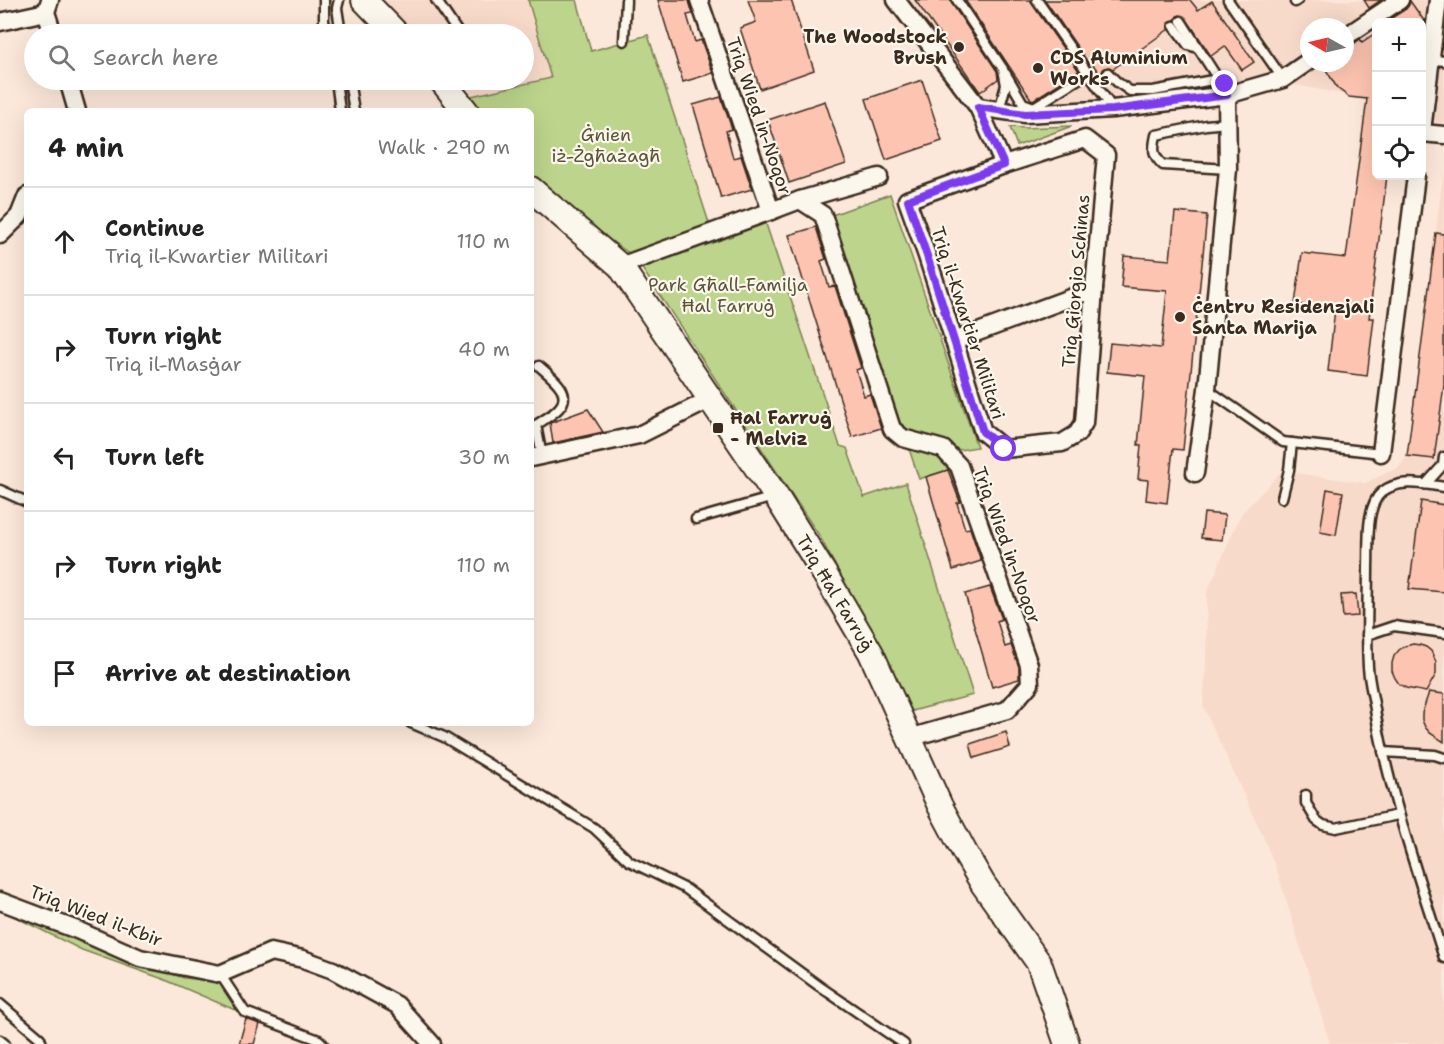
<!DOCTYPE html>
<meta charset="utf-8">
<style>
:root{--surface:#fff;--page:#f6f6f6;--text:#222;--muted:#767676;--line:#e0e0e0}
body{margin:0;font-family:"Shantell Sans",sans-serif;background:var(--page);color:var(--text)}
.controls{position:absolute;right:18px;top:18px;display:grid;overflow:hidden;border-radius:9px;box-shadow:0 6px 24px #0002}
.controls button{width:54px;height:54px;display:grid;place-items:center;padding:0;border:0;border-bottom:2px solid var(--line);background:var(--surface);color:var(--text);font:30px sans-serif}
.compass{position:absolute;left:1300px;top:18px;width:54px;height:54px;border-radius:50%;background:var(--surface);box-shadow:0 6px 24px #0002;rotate:278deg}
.stop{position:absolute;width:18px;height:18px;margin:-14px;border:4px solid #7c3aed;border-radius:50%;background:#fff}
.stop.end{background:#7c3aed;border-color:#fff;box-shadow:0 2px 6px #0008}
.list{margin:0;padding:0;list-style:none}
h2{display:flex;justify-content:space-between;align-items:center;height:78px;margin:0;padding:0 24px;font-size:26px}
h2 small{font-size:20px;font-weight:400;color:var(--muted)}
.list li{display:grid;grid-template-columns:39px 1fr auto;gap:18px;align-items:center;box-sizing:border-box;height:108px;padding:0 24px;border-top:2px solid var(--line)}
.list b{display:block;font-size:22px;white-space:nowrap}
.list p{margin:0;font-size:20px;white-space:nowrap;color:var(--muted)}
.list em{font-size:20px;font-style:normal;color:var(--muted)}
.icon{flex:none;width:33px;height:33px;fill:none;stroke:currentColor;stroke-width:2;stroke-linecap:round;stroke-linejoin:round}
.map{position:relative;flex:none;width:1444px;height:1044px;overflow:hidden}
.search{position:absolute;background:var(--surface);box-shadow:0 6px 24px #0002;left:24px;top:24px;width:510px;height:66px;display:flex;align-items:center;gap:15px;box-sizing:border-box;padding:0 21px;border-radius:33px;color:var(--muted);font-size:22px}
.panel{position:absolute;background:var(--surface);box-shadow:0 6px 24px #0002;left:24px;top:108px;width:510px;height:618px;border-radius:9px}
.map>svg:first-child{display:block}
.built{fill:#f8daca;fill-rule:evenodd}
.green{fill:#bcd48b;stroke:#7c7f54;stroke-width:1.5}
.building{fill:#fdc5b1;stroke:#3b2a1e;stroke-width:1.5}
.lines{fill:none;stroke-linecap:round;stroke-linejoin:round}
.lane-casing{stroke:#3b2a1e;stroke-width:13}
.street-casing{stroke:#3b2a1e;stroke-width:21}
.secondary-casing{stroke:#3b2a1e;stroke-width:28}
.lane{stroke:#fbf7ec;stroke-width:8}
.street{stroke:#fbf7ec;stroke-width:16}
.secondary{stroke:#fbf7ec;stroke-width:24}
.route{stroke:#7c3aed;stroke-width:8}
.poi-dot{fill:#3b2a1e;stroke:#fbf7ec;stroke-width:2}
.labels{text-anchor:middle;stroke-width:4.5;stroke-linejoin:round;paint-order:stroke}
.poi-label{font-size:18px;font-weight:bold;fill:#3b2a1e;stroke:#fbf7ec;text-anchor:start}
.street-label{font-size:18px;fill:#3b2a1e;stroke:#fbf7ec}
.park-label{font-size:18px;fill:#5b5439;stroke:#fbf7ec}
</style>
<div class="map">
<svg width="1444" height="1044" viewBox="0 0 1444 1044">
<rect width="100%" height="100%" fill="#fce8da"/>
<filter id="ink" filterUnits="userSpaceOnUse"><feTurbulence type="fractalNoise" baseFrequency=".0167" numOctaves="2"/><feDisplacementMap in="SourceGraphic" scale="12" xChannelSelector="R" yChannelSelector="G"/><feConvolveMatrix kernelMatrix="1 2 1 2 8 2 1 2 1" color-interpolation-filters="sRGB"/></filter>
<g filter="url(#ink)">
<g class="built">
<polygon points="374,0 528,0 551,78 467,97 451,80 524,80 524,34 407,34"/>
<path d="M906 0H1444V123H1438L1422 112V22H1376V101L1271 80 1129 98 985 109ZM1309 27H1345V63H1309Z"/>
<polygon points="1444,167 1444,1044 1330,1044 1278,874 1265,841 1203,706 1206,665 1207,592 1241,514 1282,471 1365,483 1399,467 1407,456"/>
</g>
<g class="green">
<polygon points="528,0 577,0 591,51 648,35 710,226 629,253 569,212 531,178 531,111 477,111 467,97 551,78"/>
<polygon points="1072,126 1017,146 1010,127 1023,128"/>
<polygon points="890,194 977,447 960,450 932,437 910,433 899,426 832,215"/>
<polygon points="765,221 840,446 847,448 864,497 906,483 973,695 912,711 820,537 639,264"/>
<polygon points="908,446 933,449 954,468 919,479"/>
<polygon points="0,903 95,945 101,951 184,978 222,981 242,995 235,1010 163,979 82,950 9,914 0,911"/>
</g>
<g class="building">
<polygon points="658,0 689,0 693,14 687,15 695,42 701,40 713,73 683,82"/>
<polygon points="748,0 791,0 814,70 760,89 740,28 756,22"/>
<polygon points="915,0 951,0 952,4 997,71 998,79 980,92"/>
<polygon points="965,0 1031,0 1032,4 1079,71 1033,100 1031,99"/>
<polygon points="1045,0 1190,0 1198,10 1212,1 1254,62 1242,70 1225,46 1211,56 1186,18 1180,15 1177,16 1175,20 1171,21 1168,23 1169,29 1113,69 1109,67 1104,68 1102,72 1102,77 1091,62 1089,64"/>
<polygon points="1364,0 1381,0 1369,8"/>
<polygon points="1410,1 1425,22 1385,22 1406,9 1409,5"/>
<polygon points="1377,32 1377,176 1387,176 1369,318 1374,318 1367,376 1328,371 1335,309 1295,304 1302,253 1346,258 1367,99 1349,97 1337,88 1322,63 1345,63 1345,47 1351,46 1360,39 1362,42"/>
<polygon points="922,80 942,141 886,160 866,99"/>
<polygon points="721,97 732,129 726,131 733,158 741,156 752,189 721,198 693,105"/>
<polygon points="825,101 846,164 789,183 768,120"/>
<polygon points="1175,212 1207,215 1183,450 1173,449 1167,503 1146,500 1148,480 1138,479 1141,445 1138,445 1145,376 1107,372 1110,343 1161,348 1167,291 1121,287 1124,256 1170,260"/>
<polygon points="816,227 826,259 821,261 829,287 835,286 861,368 856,370 864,396 870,394 881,428 852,437 789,235"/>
<polygon points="1436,233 1444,234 1444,385 1434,459 1407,456"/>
<polygon points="588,409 603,432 553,443 550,423"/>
<polygon points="948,470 960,502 957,503 965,529 970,528 981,561 953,570 926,477"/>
<polygon points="1327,489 1343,492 1336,535 1320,532"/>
<polygon points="1421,501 1444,505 1444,592 1409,589"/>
<polygon points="1204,513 1225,515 1222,540 1201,538"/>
<polygon points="990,587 1002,619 997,621 1005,647 1011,645 1019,667 1019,679 992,687 965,594"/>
<polygon points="1356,594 1358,616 1343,617 1341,595"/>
<polygon points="1413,644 1420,645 1426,647 1431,651 1436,662 1436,674 1426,692 1406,688 1399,684 1395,678 1392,671 1392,663 1394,656 1399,650 1405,646"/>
<polygon points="1429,692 1444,694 1444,742 1430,733 1425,727 1422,720 1422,713"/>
<polygon points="1006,732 1010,747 974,758 970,744"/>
<polygon points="246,1019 260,1024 254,1044 239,1044"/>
</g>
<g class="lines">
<g class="lane-casing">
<g id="lane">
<polyline points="324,0 324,21 327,34"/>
<polyline points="339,0 337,8 341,34"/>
<polyline points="436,0 459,34"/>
<polyline points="957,0 1003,69 1006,85 999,110"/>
<polyline points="1037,0 1113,109"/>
<polyline points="1228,0 1283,79"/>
<polyline points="1295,2 1298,0"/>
<polyline points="1181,21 1218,79"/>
<polyline points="1174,26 1188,45 1198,48"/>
<polyline points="624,41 626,0"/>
<polyline points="1430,59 1444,61"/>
<polyline points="1108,73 1117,82 1130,91 1153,91 1218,79 1225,84 1227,95"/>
<polyline points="1006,74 1023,103 1034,107 1088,73"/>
<polyline points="336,80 340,111"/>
<polyline points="349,80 354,111"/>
<path d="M1227 123 1206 125 1156 135C1153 149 1152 155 1163 165L1228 169"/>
<path d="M539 366C550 376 574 392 559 408 553 415 543 420 536 425L542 456"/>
<polyline points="1207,389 1283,442 1381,453"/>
<polyline points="1426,484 1443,465 1444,457"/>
<path d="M1444 487C1424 484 1399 478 1382 492 1365 506 1369 545 1368 566 1368 600 1366 633 1368 667 1369 683 1374 700 1376 716 1391 799 1419 878 1444 958"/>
<polyline points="0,490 27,502"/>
<polyline points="1282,498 1289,470 1292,443"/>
<polyline points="696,519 774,497"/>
<polyline points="1367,635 1394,626 1444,633"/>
<polyline points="411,723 444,737 594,828 629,861 686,889 819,986 904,1044"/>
<polyline points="1383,752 1435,755 1444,758"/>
<polyline points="1306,795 1306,803 1316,820 1323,825 1336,828 1398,815"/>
<polyline points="220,974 245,1012 319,1040 323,1044"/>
<polyline points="0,1004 40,1038 42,1044"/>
<polyline points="0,1040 5,1044"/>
</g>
</g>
<g class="street-casing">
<g id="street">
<polyline points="50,0 46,12 53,34"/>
<polyline points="699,0 771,211 800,200 823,215 892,429 903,438 943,449 959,466 1029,665 1030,684 1007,710 909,738"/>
<polyline points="896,0 978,107 1004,165"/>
<polyline points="0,22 46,12"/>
<polyline points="1345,37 1400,0"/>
<polyline points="68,80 77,111"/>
<polyline points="978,107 1025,114 1113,109 1227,95 1283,79 1309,61"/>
<polyline points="1422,131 1438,0"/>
<polyline points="1422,133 1444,135"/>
<polygon points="1085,139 1106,155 1094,289 1084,423 1077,434 1062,443 1004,449 983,432 927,256 907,200 1004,165"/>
<polyline points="800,200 879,177"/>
<polyline points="0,235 19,216 27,196"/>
<polyline points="620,266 771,211"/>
<polyline points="954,341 1094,289"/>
<polyline points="1381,453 1416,176"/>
<polyline points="531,458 639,435 711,399"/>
<polyline points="1195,473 1207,389 1228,169 1227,95"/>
<polyline points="0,901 77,930 140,958 220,974 271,952 303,959 333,970 397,1005 432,1044"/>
</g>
</g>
<g class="secondary-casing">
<g id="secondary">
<polyline points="364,0 397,34"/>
<polyline points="441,80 466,111"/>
<polyline points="531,189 620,266 776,496 824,573 871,653 940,806 965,853 983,884 1039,963 1067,1044"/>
</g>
</g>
<use href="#lane" class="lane"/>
<use href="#street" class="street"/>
<use href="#secondary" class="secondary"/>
</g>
</g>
<g class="lines" filter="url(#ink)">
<polyline class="route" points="1004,449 983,432 927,256 908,200 1004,165 978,107 1025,114 1113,110 1227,95 1225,84"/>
</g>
<g class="poi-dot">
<circle cx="959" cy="47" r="6"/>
<circle cx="1038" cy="68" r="6"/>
<circle cx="1180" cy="317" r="6"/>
<rect x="712" y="422" width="12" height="12" rx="3"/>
</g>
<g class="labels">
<g class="poi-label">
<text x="947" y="43" text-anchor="end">The Woodstock<tspan x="947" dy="21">Brush</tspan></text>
<text x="1050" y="64">CDS Aluminium<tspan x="1050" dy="21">Works</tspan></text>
<text x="1192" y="313">Ċentru Residenzjali<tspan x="1192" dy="21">Santa Marija</tspan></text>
<text x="730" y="424">Ħal Farruġ<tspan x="730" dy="21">- Melviz</tspan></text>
</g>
<g class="street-label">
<text transform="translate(759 116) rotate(71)" y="6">Triq Wied in-Noqor</text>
<text transform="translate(1076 281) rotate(-85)" y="6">Triq Giorgio Schinas</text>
<text transform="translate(968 323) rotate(72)" y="6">Triq il-Kwartier Militari</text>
<text transform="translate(1007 545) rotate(70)" y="6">Triq Wied in-Noqor</text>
<text transform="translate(835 593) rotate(59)" y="6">Triq Ħal Farruġ</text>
<text transform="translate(96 916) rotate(21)" y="6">Triq Wied il-Kbir</text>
</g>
<g class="park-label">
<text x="606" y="141">Ġnien<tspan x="606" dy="21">iż-Żgħażagħ</tspan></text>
<text x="728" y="291">Park Għall-Familja<tspan x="728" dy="21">Ħal Farruġ</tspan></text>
</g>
</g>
</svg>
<div class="controls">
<button>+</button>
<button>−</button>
<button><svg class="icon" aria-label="locate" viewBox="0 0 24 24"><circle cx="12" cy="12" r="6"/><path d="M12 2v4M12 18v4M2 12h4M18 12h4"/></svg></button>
</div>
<svg class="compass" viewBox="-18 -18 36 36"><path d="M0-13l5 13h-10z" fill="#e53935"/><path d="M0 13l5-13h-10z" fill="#767676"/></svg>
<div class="stop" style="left:1004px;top:449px"></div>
<div class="stop end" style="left:1225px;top:84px"></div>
<div class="search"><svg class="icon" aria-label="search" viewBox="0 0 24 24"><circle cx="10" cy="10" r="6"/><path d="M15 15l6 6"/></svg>Search here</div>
<section class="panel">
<h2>4 min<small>Walk · 290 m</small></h2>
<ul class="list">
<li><svg class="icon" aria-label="ahead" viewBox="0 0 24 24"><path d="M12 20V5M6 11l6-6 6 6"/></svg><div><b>Continue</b><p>Triq il-Kwartier Militari</p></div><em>110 m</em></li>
<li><svg class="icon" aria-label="right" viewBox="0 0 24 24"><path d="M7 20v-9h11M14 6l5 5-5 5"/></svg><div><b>Turn right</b><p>Triq il-Masġar</p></div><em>40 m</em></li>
<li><svg class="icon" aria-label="left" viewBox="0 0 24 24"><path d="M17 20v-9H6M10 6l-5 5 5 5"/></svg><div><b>Turn left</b></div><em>30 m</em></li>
<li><svg class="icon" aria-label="right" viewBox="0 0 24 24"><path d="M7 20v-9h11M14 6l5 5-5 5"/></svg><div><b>Turn right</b></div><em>110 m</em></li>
<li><svg class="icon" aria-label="arrive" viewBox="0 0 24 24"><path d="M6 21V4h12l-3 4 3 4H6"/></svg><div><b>Arrive at destination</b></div></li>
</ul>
</section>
</div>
